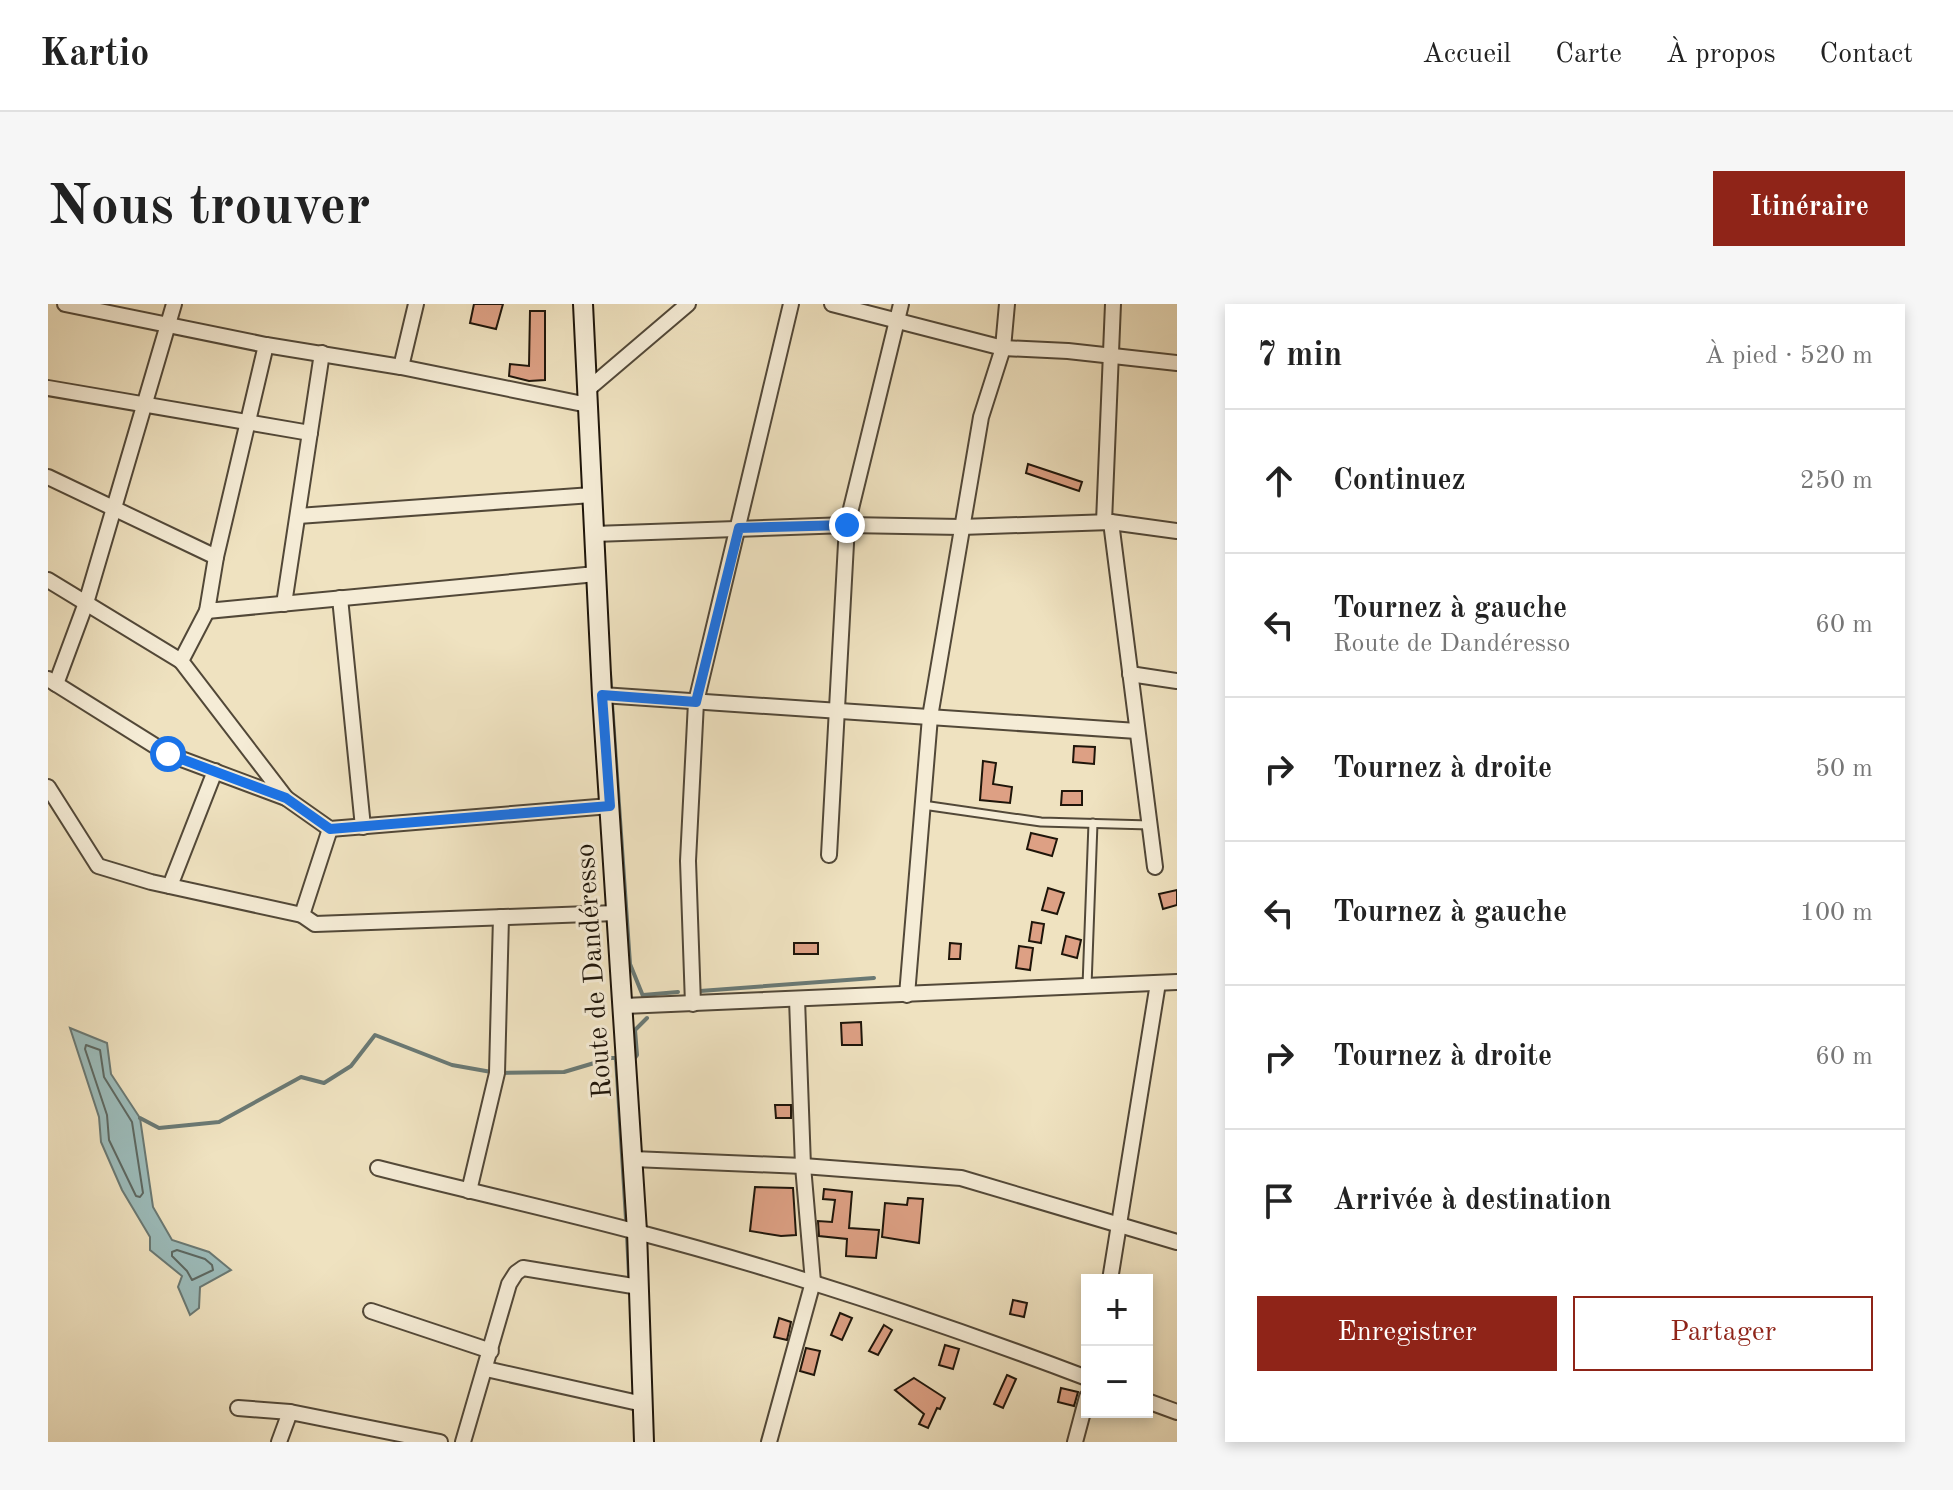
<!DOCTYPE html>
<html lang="fr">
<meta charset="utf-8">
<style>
:root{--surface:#fff;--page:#f6f6f6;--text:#222;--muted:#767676;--line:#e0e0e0;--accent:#8f2418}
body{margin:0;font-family:"Old Standard TT",serif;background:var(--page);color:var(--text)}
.controls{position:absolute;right:24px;bottom:24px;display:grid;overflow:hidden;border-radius:0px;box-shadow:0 4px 12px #0003}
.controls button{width:72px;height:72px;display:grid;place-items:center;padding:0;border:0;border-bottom:2px solid var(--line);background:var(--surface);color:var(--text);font:40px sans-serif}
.stop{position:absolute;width:24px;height:24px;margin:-18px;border:6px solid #1a73e8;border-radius:50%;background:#fff}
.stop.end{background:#1a73e8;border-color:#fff;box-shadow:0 2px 8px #0008}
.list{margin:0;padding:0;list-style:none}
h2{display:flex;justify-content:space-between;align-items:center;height:104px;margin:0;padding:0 32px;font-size:34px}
h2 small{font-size:26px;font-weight:400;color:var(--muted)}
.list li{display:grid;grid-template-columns:52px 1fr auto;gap:24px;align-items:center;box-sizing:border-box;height:144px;padding:0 32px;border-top:2px solid var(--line)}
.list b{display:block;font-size:30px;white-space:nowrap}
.list p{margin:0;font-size:26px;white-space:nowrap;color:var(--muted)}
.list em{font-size:26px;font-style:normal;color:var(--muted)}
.actions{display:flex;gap:16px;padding:24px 32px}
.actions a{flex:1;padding:18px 0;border:2px solid var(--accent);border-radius:0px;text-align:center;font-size:28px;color:var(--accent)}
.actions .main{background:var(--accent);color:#fff}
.icon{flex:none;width:44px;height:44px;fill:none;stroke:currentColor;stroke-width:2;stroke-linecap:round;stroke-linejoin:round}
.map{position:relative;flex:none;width:1129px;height:1138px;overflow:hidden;border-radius:0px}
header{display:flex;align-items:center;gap:48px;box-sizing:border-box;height:112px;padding:0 40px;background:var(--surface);border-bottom:2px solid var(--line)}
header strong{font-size:38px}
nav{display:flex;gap:44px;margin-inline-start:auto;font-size:28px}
.intro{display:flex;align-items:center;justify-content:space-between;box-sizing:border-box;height:192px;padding:0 48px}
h1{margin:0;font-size:56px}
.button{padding:20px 36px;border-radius:0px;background:var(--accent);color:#fff;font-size:28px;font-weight:700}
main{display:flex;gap:48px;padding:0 48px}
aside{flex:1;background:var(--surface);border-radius:0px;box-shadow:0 4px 12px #0003}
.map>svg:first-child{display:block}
.water{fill:#9cbcbb;stroke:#6a7974;stroke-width:2}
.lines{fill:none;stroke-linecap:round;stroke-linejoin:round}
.shore{stroke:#5d6862;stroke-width:2}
.stream{stroke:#6a7974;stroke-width:4}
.building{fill:#dda084;stroke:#1e150a;stroke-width:2}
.lane-casing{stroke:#524838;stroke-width:11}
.street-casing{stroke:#524838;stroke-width:18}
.secondary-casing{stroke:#1e150a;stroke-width:22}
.lane{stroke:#f5ecd6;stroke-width:7}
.street{stroke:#f5ecd6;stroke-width:14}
.secondary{stroke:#f5ecd6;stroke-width:18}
.route{stroke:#1a73e8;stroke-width:10}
.labels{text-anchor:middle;stroke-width:6;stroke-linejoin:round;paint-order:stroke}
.street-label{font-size:28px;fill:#1e150a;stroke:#f5ecd6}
</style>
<header>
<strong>Kartio</strong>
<nav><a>Accueil</a><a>Carte</a><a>À propos</a><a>Contact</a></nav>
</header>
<div class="intro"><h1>Nous trouver</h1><a class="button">Itinéraire</a></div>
<main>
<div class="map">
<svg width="1129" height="1138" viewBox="0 0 1129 1138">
<rect width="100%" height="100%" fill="#efe2c0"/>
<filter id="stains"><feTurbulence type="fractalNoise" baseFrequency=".0025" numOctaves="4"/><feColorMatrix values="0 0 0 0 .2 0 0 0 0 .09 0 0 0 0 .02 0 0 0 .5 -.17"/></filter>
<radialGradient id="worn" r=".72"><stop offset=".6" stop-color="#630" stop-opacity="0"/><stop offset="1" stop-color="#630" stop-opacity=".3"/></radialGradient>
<polygon class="water" points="22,724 59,739 63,770 92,814 105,903 124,936 161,948 183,966 152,983 151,1004 142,1011 130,983 134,972 102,946 102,933 74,886 53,838 51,813"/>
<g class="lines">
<g class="shore">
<polygon points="38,741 52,746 56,773 84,818 95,889 92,893 88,892 61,836 59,811 37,745"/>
<polygon points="129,946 157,955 164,961 165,966 144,976 139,967 124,952 124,948"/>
</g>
<g class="stream">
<polyline points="562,369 563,386"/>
<polyline points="564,400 582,660 597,697"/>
<polyline points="652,687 826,674"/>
<polyline points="595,691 630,688"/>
<polyline points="568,754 578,915"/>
<polyline points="586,755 589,751 587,726 599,714"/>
<polyline points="92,814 111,824 171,818 253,773 276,779 303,762 327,731 404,761 449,769 516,768 563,754 573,754"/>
<polyline points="579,931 581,971"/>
</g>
</g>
<g class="building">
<polygon points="426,0 455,0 448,25 422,19"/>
<polygon points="482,7 497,7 497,76 481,77 461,72 462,60 481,62"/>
<polygon points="980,160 1034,178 1031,187 978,169"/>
<polygon points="1026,442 1047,443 1046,460 1025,458"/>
<polygon points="935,457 948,459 945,480 964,483 962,499 932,496"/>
<polygon points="1014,487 1034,487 1034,501 1013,501"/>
<polygon points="983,529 1009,535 1004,552 979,545"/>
<polygon points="1000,584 1016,589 1009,610 994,606"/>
<polygon points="1129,586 1129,601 1115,605 1111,590"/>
<polygon points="984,618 996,620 993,639 981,637"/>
<polygon points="1018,632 1033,636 1029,654 1014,650"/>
<rect x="746" y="639" width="24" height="11"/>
<polygon points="902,639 913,640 912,655 901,655"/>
<polygon points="971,642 985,644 982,666 968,664"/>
<polygon points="813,718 814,741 794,741 793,719"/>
<polygon points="727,801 743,801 743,814 728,814"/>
<polygon points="707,883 745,884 748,931 733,932 702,927"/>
<polygon points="776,885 804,888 801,924 831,926 828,954 798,952 799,935 771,932 770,917 784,918 787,896 775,895"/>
<polygon points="860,894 875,895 871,939 834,933 837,899 859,901"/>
<polygon points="965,996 979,999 976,1013 962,1010"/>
<polygon points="792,1009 804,1014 794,1036 783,1031"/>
<polygon points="731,1014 743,1018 739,1036 726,1033"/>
<polygon points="836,1021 844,1026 830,1051 821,1047"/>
<polygon points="897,1041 911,1045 905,1065 891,1061"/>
<polygon points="758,1044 772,1047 766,1071 752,1067"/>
<polygon points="959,1071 968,1075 955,1104 946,1100"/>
<polygon points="866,1074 897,1094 892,1105 889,1104 880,1124 871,1120 876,1110 847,1086"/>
<polygon points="1013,1084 1030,1088 1026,1102 1010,1098"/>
</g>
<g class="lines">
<g class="lane-casing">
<g id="lane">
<polyline points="875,501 993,518 1102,521"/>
<polyline points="1039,682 1045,519"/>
</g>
</g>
<g class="street-casing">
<g id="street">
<polyline points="17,0 218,41 353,63 540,101"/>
<polyline points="784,0 955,44 1020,47 1129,59"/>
<polyline points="218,41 168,253 159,307 548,270"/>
<polyline points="353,63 368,0"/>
<polyline points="0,84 262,129"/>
<polyline points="539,86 640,0"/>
<polyline points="0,173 168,253"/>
<polyline points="250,212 544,191"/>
<polyline points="1056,218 1065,0"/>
<polyline points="1063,218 1107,563"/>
<polyline points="546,230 799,221 913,223 1063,218 1129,227"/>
<polyline points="0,276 133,357"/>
<polyline points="292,294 315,523"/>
<polyline points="236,300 274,49"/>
<polyline points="1082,370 1129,377"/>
<polyline points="0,375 120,450 238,494 133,357 159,307"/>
<polyline points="8,380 38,299 126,0"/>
<polyline points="554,391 1089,427"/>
<polyline points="0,483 50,562 103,578 254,611"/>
<polyline points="238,494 282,525 562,502"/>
<polyline points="282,525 254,611 267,620 568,609"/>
<polyline points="781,551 799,221 853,0"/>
<polyline points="122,582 167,467"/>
<polyline points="859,691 882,413 933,113 955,44 959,0"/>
<polyline points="645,700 640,557 648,398 743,0"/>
<polyline points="576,702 1129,678"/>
<polyline points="585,855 755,862 913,874 1129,938"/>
<path d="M330 864C416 886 503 905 589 928 742 968 891 1018 1039 1074"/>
<polyline points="421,887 449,769 453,613"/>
<polyline points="1062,976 1110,679"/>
<polyline points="323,1007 443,1047"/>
<polyline points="438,1065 595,1100"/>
<polyline points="1099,1097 1129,1108"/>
<polyline points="190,1104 242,1108"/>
<polyline points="231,1138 242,1108 392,1138"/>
<polyline points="415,1138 461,980 468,969 475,964 591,983"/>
<polyline points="721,1138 765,978 755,862 749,695"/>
<polyline points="1027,1138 1039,1093"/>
</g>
</g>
<g class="secondary-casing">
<polyline id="secondary" points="535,0 554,391 589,927 596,1138"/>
</g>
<use href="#lane" class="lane"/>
<use href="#street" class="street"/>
<use href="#secondary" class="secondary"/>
</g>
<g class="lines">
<polyline class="route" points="120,450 238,494 282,525 562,502 554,391 648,398 691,224 799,221"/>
</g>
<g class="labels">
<g class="street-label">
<text transform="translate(544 667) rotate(-94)" y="10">Route de Dandéresso</text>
</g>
</g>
<rect width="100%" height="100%" filter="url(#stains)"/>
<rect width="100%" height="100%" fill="url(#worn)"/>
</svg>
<div class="controls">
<button>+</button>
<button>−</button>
</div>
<div class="stop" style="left:120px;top:450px"></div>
<div class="stop end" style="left:799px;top:221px"></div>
</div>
<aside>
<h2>7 min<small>À pied · 520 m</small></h2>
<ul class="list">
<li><svg class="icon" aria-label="ahead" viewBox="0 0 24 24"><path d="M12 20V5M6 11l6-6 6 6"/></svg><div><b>Continuez</b></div><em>250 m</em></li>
<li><svg class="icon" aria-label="left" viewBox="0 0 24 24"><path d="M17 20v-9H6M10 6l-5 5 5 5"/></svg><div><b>Tournez à gauche</b><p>Route de Dandéresso</p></div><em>60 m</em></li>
<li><svg class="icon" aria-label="right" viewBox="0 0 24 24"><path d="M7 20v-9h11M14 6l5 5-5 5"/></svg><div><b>Tournez à droite</b></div><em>50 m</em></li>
<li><svg class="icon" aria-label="left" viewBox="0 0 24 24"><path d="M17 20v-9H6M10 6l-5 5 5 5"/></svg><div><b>Tournez à gauche</b></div><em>100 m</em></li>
<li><svg class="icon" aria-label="right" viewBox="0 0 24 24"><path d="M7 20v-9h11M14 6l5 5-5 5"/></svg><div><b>Tournez à droite</b></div><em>60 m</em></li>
<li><svg class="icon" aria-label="arrive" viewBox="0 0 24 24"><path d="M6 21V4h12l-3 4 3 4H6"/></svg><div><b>Arrivée à destination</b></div></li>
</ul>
<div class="actions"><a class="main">Enregistrer</a><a>Partager</a></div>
</aside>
</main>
